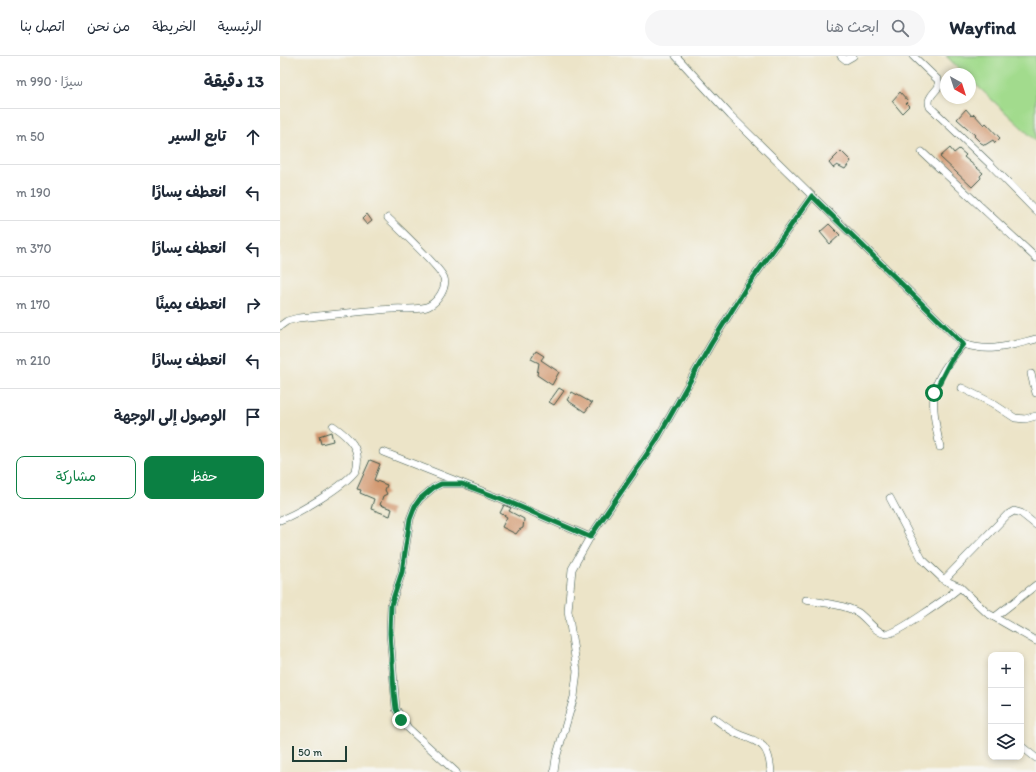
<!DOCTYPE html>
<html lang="ar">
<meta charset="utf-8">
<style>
:root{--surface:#fff;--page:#f6f6f7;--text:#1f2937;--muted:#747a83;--line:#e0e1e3;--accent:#0b8043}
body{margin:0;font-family:Itim,"Playpen Sans Arabic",sans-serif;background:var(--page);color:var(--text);direction:rtl}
.controls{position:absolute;right:12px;bottom:12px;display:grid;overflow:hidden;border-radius:8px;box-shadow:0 2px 6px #0003}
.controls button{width:36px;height:36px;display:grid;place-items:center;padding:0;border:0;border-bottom:1px solid var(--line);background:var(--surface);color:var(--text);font:20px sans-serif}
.compass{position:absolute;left:660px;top:12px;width:36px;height:36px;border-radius:50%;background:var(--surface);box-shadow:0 2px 6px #0003;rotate:141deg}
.scale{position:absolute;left:12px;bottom:10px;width:55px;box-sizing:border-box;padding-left:4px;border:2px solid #1f3d34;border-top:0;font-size:11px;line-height:14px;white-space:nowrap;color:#1f3d34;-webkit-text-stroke:3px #f6f6f2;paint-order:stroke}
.stop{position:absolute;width:12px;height:12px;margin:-9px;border:3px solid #0b8043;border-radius:50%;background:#fff}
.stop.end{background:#0b8043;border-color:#fff;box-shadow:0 1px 4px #0008}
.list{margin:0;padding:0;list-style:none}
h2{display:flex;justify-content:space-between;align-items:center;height:52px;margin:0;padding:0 16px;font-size:17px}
h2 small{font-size:13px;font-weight:400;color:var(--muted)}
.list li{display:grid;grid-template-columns:26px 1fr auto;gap:12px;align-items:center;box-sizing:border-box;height:56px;padding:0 16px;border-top:1px solid var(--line)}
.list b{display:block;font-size:15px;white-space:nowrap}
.list em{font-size:13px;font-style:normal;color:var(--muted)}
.actions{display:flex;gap:8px;padding:12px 16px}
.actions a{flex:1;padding:9px 0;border:1px solid var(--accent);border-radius:8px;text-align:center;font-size:14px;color:var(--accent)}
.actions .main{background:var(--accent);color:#fff}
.icon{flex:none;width:22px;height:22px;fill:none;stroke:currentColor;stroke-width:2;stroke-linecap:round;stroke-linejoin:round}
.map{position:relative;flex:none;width:756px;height:716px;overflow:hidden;direction:ltr}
header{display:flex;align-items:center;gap:24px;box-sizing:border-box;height:56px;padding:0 20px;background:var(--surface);border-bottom:1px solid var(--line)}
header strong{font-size:19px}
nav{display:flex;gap:22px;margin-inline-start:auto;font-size:14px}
.search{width:280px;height:36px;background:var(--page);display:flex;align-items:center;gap:10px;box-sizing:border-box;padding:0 14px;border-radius:22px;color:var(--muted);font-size:15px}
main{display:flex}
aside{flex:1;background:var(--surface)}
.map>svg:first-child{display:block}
.green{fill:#a2db8d;stroke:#608c60}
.building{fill:#d39a72}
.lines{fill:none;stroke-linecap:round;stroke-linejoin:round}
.street-casing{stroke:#3e564a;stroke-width:8}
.street{stroke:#fff;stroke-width:7}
.route{stroke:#0b8043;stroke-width:5}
</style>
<header>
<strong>Wayfind</strong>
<div class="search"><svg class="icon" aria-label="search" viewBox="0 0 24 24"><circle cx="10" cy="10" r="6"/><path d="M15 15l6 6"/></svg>ابحث هنا</div>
<nav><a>الرئيسية</a><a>الخريطة</a><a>من نحن</a><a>اتصل بنا</a></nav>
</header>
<main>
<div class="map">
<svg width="756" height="716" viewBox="0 0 756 716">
<rect width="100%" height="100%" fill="#f6f6f2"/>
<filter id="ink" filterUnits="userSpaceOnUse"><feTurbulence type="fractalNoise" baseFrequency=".025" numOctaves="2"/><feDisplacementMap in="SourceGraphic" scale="8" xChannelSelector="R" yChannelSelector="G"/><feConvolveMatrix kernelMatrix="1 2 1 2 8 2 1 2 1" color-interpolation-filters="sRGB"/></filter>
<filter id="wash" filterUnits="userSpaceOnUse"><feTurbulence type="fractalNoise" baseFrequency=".012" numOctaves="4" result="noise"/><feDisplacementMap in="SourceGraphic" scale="16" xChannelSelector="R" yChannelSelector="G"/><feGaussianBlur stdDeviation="0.9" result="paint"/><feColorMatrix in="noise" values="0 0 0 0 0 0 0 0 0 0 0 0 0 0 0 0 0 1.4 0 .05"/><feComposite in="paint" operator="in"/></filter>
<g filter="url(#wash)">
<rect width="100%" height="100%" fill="#ece4c8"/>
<polygon class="green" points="666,0 756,0 756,85 690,23 690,18 685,18"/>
<g id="blocks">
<g class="building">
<polygon points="620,36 628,45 626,47 629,50 622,57 612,45"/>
<polygon points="686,53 692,60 694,58 704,69 706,67 720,82 715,87 713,84 705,89 701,87 694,80 695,79 677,63"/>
<polygon points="670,92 674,97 679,93 686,99 684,101 703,117 700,120 701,122 692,131 660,101"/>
<polygon points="561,95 571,105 565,113 557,109 553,112 549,107"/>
<polygon points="87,158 92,165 87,169 82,163"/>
<polygon points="549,168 560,179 550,188 540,176"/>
<polygon points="256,295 264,300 261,304 279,316 272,329 257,319 259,307 251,303"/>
<polygon points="279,332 284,335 274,349 269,346"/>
<polygon points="292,336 312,347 305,356 287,344"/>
<polygon points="51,376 53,385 41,388 39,380"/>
<polygon points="90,404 100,408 94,424 107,429 105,434 107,438 103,440 100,449 112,453 110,460 91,453 94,443 80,437 81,434 77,433"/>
<polygon points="224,449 231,452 229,455 244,463 243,472 239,474 236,478 222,471 227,461 220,457"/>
</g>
</g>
</g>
<g filter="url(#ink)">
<use href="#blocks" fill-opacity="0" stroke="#3e564a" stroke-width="1"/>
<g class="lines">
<g class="street-casing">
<g id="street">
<path d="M396 0 451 60 683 288C711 297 728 290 756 283"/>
<polyline points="561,0 566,4 573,0"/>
<path d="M633 0 658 24 659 30C655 37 646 41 650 51L710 108 756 155"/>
<polyline points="642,96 756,202"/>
<path d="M0 270 7 265 18 262C50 259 81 255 113 253 124 252 138 255 149 250 158 245 167 232 164 222 161 212 118 172 108 162"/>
<polyline points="751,318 756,337"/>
<polyline points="682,332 712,347 735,362 745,363 756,360"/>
<path d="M660 391C657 375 652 356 654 339 656 321 672 302 683 288"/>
<polyline points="103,396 222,443 310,481"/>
<polyline points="610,442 642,503 664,524 680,531 707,557 756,585"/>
<path d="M0 464C19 457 65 430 76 414 82 393 69 381 53 370"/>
<polyline points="664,524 727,459 734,455 741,457 756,469"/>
<path d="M526 544C543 547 562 548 577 556 587 562 594 576 606 578 616 579 670 540 680 531"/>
<polyline points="715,561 756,529"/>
<path d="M434 662C442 668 450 675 460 679 483 687 489 690 491 716"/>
<polyline points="741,690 756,702"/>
<polyline points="176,716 128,672 116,653 110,577 111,549 122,516 130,463 135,450 140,443 153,432 161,428 182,428"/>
<polyline points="274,716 276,702 294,641 297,615 288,555 292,513 310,481 376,385 431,288 466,232 532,140"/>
</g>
</g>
<use href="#street" class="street"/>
</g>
</g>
<g class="lines" filter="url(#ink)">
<polyline class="route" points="121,664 116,653 114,636 110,577 111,549 122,516 130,463 135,450 140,443 153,432 161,428 182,428 222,443 310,481 376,385 431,288 466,232 532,140 683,288 670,306 654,337"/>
</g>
</svg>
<div class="controls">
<button>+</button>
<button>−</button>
<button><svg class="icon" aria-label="layers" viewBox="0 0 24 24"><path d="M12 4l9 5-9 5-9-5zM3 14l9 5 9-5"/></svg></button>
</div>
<svg class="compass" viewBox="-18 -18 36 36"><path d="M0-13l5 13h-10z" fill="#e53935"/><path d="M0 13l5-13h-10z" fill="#747a83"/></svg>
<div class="scale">50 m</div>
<div class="stop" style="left:654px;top:337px"></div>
<div class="stop end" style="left:121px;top:664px"></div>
</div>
<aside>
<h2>13 دقيقة<small>سيرًا · 990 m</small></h2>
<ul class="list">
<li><svg class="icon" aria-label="ahead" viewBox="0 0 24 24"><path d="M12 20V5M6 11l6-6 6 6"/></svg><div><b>تابع السير</b></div><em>50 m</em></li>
<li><svg class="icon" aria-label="left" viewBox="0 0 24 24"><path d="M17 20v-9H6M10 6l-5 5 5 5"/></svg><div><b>انعطف يسارًا</b></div><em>190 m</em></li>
<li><svg class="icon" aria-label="left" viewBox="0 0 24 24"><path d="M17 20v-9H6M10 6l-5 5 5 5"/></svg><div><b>انعطف يسارًا</b></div><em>370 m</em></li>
<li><svg class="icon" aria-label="right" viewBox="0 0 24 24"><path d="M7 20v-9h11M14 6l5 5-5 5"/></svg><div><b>انعطف يمينًا</b></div><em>170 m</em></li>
<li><svg class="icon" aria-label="left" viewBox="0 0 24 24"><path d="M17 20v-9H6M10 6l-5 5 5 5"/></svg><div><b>انعطف يسارًا</b></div><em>210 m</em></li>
<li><svg class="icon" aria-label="arrive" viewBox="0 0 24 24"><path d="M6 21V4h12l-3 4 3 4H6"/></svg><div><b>الوصول إلى الوجهة</b></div></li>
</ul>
<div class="actions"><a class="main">حفظ</a><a>مشاركة</a></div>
</aside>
</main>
